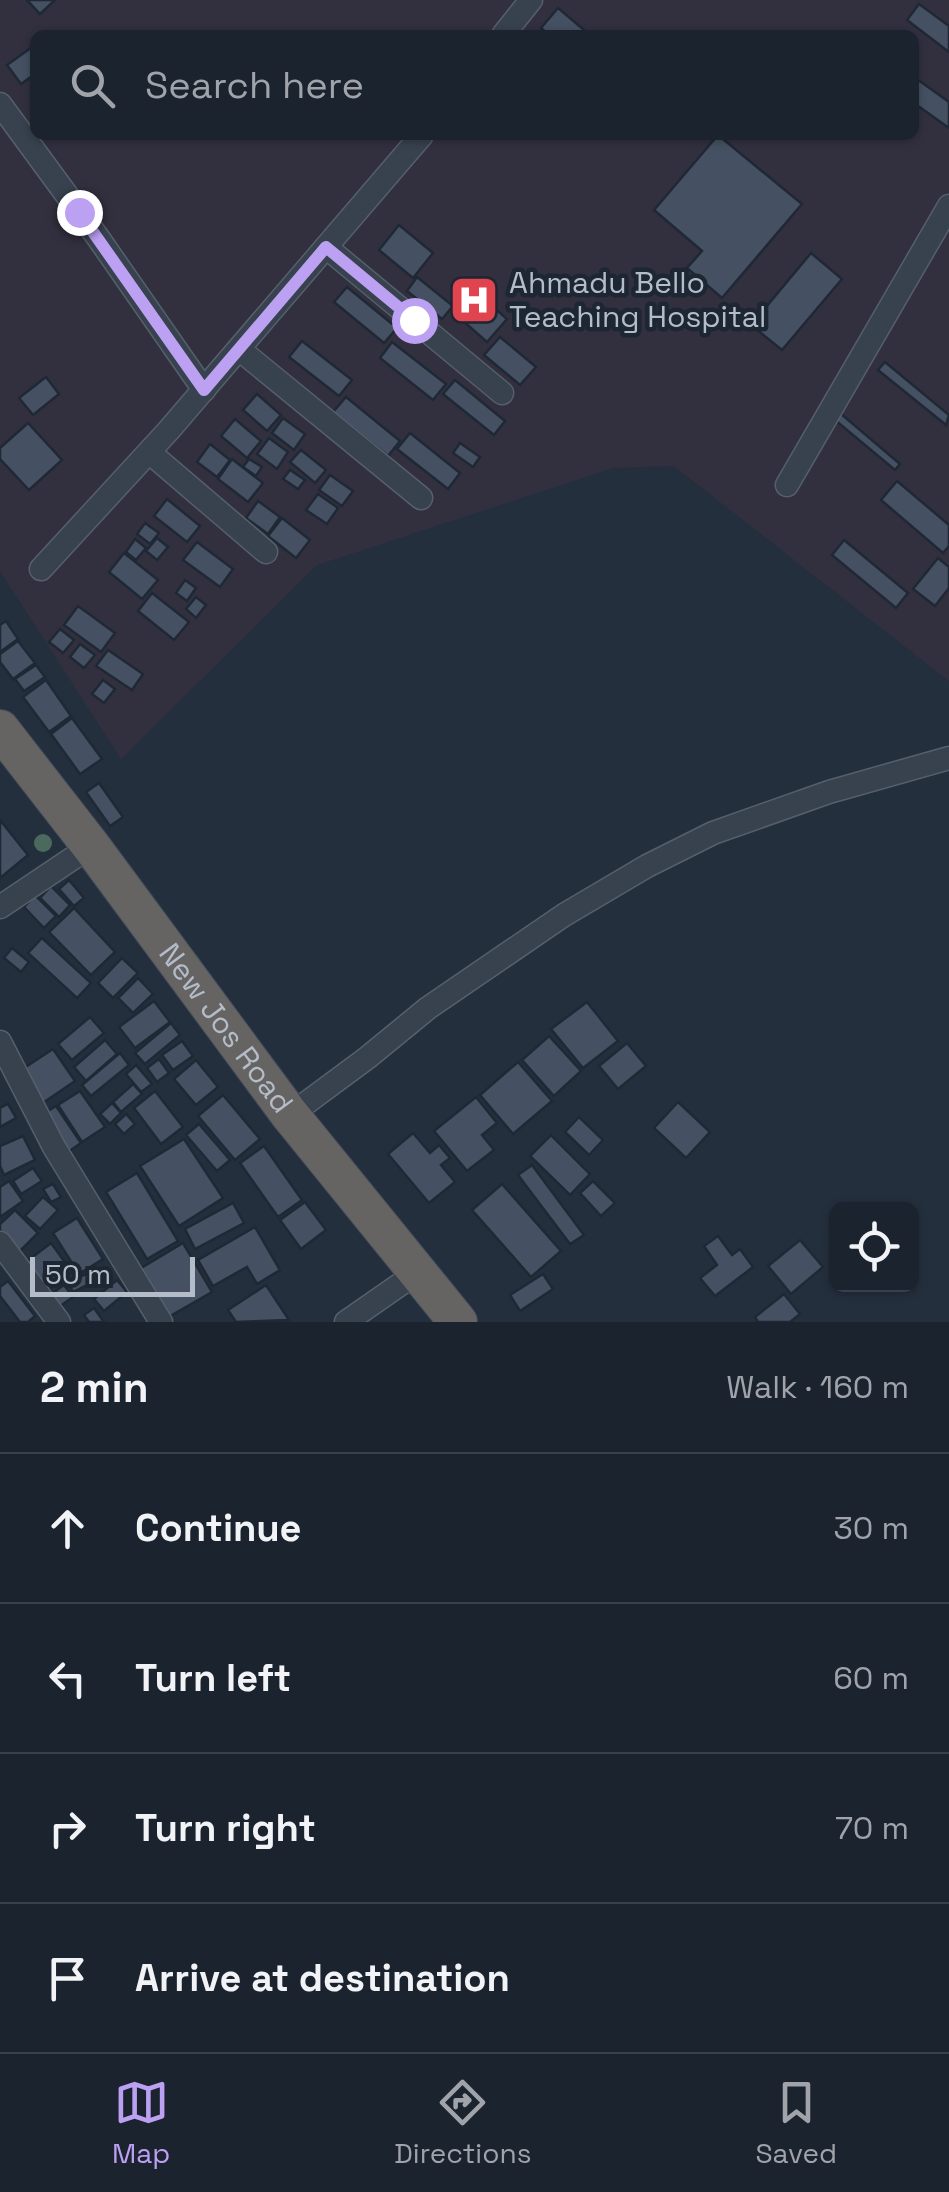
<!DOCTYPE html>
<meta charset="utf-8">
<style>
:root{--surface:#1b232e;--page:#242b36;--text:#f1f3f6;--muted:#a0a4aa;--line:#39404a;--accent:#bca0f2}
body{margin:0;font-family:"Space Grotesk",sans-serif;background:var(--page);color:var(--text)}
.controls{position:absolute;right:30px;bottom:30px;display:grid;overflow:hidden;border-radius:15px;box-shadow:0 2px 8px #0004}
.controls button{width:90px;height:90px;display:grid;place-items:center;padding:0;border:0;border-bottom:2px solid var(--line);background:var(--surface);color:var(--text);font:50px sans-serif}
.scale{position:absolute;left:30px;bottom:25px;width:165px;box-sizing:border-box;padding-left:10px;border:5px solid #b4bcc9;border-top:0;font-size:28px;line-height:35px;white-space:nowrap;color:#b4bcc9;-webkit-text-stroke:8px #1d2633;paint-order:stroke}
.stop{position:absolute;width:30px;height:30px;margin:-22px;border:8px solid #bca0f2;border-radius:50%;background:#fff}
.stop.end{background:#bca0f2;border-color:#fff;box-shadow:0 2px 10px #0008}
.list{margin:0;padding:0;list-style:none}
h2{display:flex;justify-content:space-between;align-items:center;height:130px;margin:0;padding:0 40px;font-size:42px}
h2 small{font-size:32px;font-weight:400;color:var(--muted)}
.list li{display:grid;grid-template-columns:65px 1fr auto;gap:30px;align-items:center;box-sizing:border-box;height:150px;padding:0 40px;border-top:2px solid var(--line)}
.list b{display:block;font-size:38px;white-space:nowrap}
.list em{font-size:32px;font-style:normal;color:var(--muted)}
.icon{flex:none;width:55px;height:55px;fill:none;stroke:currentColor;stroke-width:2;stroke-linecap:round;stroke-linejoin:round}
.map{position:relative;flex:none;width:949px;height:1322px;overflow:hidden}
.search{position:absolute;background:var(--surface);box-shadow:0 2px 8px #0004;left:30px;right:30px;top:30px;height:110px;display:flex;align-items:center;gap:25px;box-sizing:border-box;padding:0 35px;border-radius:15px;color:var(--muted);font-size:38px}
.sheet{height:730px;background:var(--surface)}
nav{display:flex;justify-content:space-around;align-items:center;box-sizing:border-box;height:140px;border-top:2px solid var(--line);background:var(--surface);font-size:28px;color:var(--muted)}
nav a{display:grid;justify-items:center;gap:5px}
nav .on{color:var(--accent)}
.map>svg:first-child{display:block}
.medical{fill:#32303f;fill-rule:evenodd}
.building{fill:#455162;stroke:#1f2835;stroke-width:2.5}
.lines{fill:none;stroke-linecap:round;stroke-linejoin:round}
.minor-casing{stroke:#565f6c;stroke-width:25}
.trunk-casing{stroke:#434c59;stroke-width:40}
.minor{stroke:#38414e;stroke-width:22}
.trunk{stroke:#656462;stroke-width:38}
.tree{fill:#4b6a5d}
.route{stroke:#bca0f2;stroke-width:12}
.labels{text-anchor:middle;stroke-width:9;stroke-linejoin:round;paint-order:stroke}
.poi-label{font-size:30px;fill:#b4bcc9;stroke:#1d2633;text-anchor:start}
.street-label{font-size:30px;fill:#b4bcc9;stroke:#1d2633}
</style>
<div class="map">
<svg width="949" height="1322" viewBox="0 0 949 1322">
<rect width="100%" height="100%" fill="#242f3e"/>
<path class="medical" d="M0 0H949V681L674 466 613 468 317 565 121 759 0 571ZM35 35H914V135H35Z"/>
<g class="building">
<polygon points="27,0 55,0 40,14"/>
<polygon points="919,4 949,26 949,52 907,20"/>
<polygon points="558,8 590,35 549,35 541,28"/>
<polygon points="35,45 35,74 21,84 7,65"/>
<polygon points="914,77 949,102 949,128 914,103"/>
<polygon points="718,135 802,204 722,298 687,268 702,251 654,210"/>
<polygon points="399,225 433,253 413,278 379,250"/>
<polygon points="811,253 842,279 782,350 751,325"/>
<polygon points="417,277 453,306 442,319 407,291"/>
<polygon points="347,287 397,328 384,343 334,302"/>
<polygon points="474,290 507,319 487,342 454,313"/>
<polygon points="500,337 536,367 520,385 484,355"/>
<polygon points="302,341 352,380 339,396 289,357"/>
<polygon points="392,342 446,384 433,400 380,358"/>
<polygon points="885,362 949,415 946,425 878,370"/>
<polygon points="46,377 59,394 33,415 19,398"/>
<polygon points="455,380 505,421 494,435 443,394"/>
<polygon points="257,394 281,415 267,431 243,410"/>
<polygon points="346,397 400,441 388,456 333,412"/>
<polygon points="840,413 900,464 895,470 835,420"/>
<polygon points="283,418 305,434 294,450 272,433"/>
<polygon points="235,419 261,441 247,458 221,436"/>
<polygon points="28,423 62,460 29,490 0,459 0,448"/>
<polygon points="410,433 460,473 448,489 397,449"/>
<polygon points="269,438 288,452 277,469 257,454"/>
<polygon points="460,443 480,457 473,467 453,453"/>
<polygon points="210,444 230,460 217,477 197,462"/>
<polygon points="301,450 326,470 315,483 290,462"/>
<polygon points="232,459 263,483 248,502 218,479"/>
<polygon points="249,459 262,467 256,476 243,467"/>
<polygon points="290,470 305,480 298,489 283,479"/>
<polygon points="330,475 353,491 342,506 319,490"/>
<polygon points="897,481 949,525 949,546 943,553 881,500"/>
<polygon points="318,494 338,508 327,524 306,510"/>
<polygon points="167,499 200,526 187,542 154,516"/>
<polygon points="258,501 280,517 268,534 246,518"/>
<polygon points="282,518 310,540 296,558 268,536"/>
<polygon points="145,523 159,533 150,544 137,534"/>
<polygon points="157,538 168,547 157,560 146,551"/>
<polygon points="135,539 146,548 136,560 126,552"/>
<polygon points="844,540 908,593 896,608 832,555"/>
<polygon points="197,542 233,569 220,587 183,560"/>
<polygon points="124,553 158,580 142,599 109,572"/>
<polygon points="938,558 949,567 949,588 935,606 913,589"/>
<polygon points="185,580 196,588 187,601 176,593"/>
<polygon points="152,593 189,622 174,640 138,611"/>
<polygon points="196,597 206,605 196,618 186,609"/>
<polygon points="78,606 115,633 101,652 64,625"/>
<polygon points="6,621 18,639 0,652 0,625"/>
<polygon points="60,629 74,640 63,653 49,642"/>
<polygon points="18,641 35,663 13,679 0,662 0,654"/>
<polygon points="80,644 95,655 84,668 70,657"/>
<polygon points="108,650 143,674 132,690 96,666"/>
<polygon points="36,665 45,677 24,691 15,679"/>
<polygon points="46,680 71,716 49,732 23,697"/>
<polygon points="103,680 115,689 104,703 92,694"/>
<polygon points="72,718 102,759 80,774 51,734"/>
<polygon points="99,783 123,817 110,826 86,792"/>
<polygon points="0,820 28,855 0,878"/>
<polygon points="69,880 84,898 74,906 59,889"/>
<polygon points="51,886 70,905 59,917 40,898"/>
<polygon points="35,895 56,916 44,928 24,907"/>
<polygon points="74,908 115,952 91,975 49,932"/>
<polygon points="42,938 91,983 77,998 28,953"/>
<polygon points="12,948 29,962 21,972 4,958"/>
<polygon points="122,958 138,973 113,998 98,983"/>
<polygon points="138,978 153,994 133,1013 118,998"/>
<polygon points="154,1001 170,1022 135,1048 119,1027"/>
<polygon points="587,1002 618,1041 583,1068 551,1029"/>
<polygon points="90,1017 104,1033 72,1060 58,1044"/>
<polygon points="171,1023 180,1035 145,1064 135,1053"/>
<polygon points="549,1036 581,1071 554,1096 522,1060"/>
<polygon points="105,1040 117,1054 86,1081 74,1067"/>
<polygon points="182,1041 193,1056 173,1070 162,1055"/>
<polygon points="627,1043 646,1066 618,1089 599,1066"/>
<polygon points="53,1049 75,1081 37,1107 15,1074"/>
<polygon points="120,1053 129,1065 91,1096 82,1085"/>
<polygon points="159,1059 169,1073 157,1082 147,1068"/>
<polygon points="196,1060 218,1087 196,1105 174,1079"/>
<polygon points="518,1062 552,1101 513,1134 480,1095"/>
<polygon points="136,1065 152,1084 141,1092 126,1074"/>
<polygon points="133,1084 142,1094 121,1112 113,1102"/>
<polygon points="80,1091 105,1127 82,1142 58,1105"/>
<polygon points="155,1091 183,1127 161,1144 134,1108"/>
<polygon points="223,1095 260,1139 235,1160 198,1116"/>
<polygon points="476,1097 497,1123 482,1135 494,1150 467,1171 434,1131"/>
<polygon points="678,1102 710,1132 686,1158 654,1128"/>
<polygon points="112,1103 121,1113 110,1124 100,1114"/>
<polygon points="8,1104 16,1118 0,1127 0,1108"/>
<polygon points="56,1106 81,1143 68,1152 43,1114"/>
<polygon points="126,1114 135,1124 124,1134 115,1124"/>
<polygon points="579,1117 603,1140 589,1155 565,1132"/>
<polygon points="199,1124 230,1160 217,1171 186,1135"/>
<polygon points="413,1133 430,1153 439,1145 450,1158 441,1165 455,1182 429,1203 388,1154"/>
<polygon points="551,1135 590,1174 570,1195 530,1156"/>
<polygon points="23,1136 35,1160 4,1175 0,1166 0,1146"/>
<polygon points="184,1139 223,1198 179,1226 140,1166"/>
<polygon points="264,1146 302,1200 278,1217 240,1163"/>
<polygon points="532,1165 584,1235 570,1244 518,1175"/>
<polygon points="33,1168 42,1181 21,1194 13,1181"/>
<polygon points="137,1173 178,1241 147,1259 106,1192"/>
<polygon points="9,1181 23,1201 0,1217 0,1187"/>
<polygon points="593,1181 615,1203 601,1216 580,1193"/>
<polygon points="53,1184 61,1197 51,1202 43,1189"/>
<polygon points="502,1184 561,1251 531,1277 472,1210"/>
<polygon points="43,1197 58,1210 40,1229 25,1216"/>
<polygon points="305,1202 326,1230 301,1249 280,1220"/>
<polygon points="233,1203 244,1223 195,1249 185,1229"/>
<polygon points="15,1210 38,1233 20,1251 0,1231 0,1224"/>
<polygon points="77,1218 103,1259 79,1274 53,1233"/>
<polygon points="255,1227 280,1270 257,1284 247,1267 213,1286 198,1260"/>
<polygon points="718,1236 732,1255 740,1249 753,1267 715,1296 700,1278 717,1265 704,1246"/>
<polygon points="800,1240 823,1267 791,1294 768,1266"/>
<polygon points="51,1243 72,1272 48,1290 26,1262"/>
<polygon points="183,1243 212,1292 165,1319 136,1271"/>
<polygon points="86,1274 91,1283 73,1292 68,1282"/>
<polygon points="543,1274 553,1289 520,1311 510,1295"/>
<polygon points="117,1280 127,1292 104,1311 94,1299"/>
<polygon points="8,1281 35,1316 28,1322 20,1322 0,1296 0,1287"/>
<polygon points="64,1285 73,1297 59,1307 50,1295"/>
<polygon points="266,1285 289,1320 236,1322 228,1310"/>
<polygon points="784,1294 800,1314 790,1322 758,1322 755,1317"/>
<polygon points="94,1308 104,1322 89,1322 84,1315"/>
</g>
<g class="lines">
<g class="minor-casing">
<g id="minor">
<polyline points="503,35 531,0"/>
<polyline points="0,104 99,239 204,390"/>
<polyline points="326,247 502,393"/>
<polyline points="239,349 421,498"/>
<polyline points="149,452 266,552"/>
<polyline points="787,485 949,206"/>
<polyline points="41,569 169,430 422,135"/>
<polyline points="0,907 91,846"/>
<polyline points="0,1042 54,1147 161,1322"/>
<polyline points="290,1115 367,1058 428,1008 564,915 647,866 713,833 829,792 949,758"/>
<polyline points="0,1243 59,1322"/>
<polyline points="346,1322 418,1272"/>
</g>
</g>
<g class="trunk-casing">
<g id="trunk">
<path id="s1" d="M0 729 91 846 290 1115 458 1322"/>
</g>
</g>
<use href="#minor" class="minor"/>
<use href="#trunk" class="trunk"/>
</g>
<circle class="tree" cx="43" cy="843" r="9"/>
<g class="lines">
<polyline class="route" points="79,212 204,390 326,247 414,320"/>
</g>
<defs>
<g id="hospital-square" transform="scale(2.5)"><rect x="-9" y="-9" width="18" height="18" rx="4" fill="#e0444e" stroke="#1d2633"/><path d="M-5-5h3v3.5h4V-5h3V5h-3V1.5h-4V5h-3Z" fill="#fff"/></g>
</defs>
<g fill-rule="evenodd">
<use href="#hospital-square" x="474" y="300"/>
</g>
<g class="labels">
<g class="poi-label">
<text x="509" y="293">Ahmadu Bello<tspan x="509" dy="34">Teaching Hospital</tspan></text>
</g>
<g class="street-label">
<text dy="10" stroke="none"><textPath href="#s1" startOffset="375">New Jos Road</textPath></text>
</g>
</g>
</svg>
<div class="controls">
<button><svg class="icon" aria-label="locate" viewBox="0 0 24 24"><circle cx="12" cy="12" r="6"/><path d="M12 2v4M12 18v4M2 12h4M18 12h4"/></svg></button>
</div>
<div class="scale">50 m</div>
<div class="stop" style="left:414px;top:320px"></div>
<div class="stop end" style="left:79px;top:212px"></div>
<div class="search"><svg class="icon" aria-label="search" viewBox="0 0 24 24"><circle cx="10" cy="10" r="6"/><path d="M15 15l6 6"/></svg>Search here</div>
</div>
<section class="sheet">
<h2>2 min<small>Walk · 160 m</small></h2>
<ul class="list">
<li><svg class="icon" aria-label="ahead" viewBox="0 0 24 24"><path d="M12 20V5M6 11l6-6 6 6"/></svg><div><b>Continue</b></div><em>30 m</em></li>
<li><svg class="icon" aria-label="left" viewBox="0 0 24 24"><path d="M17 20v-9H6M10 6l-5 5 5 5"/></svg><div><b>Turn left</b></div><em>60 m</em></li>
<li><svg class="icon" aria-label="right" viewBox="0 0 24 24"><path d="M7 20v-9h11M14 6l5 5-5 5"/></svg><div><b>Turn right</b></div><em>70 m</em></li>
<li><svg class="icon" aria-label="arrive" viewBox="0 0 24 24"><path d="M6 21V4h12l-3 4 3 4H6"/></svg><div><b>Arrive at destination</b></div></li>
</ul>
</section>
<nav>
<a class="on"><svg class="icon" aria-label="map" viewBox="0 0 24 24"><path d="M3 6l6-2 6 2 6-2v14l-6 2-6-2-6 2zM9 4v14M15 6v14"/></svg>Map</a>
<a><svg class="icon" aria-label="directions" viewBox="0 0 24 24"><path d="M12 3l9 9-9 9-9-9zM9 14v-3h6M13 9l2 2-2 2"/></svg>Directions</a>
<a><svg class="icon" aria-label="saved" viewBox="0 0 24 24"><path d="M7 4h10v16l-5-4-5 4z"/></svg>Saved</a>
</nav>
